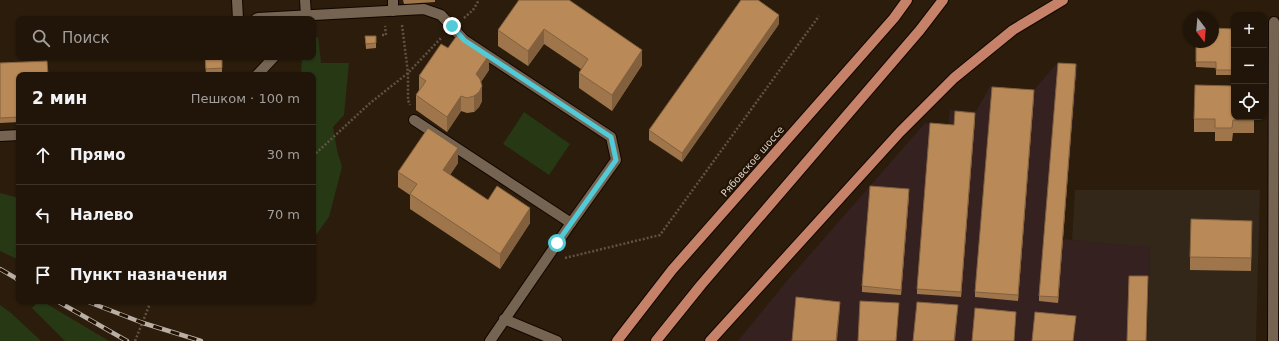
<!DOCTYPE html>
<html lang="ru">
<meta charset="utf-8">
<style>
:root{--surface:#201508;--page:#281e12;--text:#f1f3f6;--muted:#a29f9c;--line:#3d3429}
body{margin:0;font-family:"DejaVu Sans",sans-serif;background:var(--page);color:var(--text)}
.controls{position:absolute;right:12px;top:12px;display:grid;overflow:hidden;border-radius:8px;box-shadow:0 1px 3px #0004}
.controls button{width:36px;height:36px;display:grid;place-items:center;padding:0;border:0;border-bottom:1px solid var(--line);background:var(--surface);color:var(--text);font:20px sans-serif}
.compass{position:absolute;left:1183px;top:12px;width:36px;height:36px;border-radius:50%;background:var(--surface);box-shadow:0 1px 3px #0004;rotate:164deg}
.stop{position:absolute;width:12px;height:12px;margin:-9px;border:3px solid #52cbd9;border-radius:50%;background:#fff}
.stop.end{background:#52cbd9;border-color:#fff;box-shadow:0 1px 4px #0008}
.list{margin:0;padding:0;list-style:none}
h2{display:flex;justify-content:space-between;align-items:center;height:52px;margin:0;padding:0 16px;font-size:17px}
h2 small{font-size:13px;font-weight:400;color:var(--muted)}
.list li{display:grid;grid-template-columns:26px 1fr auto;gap:12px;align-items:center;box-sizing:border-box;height:60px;padding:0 16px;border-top:1px solid var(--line)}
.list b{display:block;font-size:15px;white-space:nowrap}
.list em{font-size:13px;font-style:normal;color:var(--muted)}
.icon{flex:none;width:22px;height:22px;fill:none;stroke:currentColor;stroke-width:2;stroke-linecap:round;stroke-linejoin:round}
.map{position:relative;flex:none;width:1279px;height:341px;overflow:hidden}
.search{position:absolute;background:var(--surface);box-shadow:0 1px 3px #0004;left:16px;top:16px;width:300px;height:44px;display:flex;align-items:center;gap:10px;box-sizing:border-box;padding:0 14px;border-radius:8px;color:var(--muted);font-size:15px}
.panel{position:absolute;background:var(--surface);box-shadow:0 1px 3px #0004;left:16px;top:72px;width:300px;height:232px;border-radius:8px}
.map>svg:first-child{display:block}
.commercial{fill:#33271a}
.industrial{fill:#342120}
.green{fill:#273815}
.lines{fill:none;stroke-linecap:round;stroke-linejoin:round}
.minor-casing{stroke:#130600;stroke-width:12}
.major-casing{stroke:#130600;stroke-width:12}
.path{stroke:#605344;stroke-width:2.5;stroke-dasharray:2 2;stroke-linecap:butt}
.minor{stroke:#766452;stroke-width:10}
.major{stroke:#c58268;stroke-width:10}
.rail-casing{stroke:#baafa4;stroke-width:4.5}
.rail{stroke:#211204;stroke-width:3;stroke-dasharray:9;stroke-linecap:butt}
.wall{fill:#9f764b}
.shaded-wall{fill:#82603d}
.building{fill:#b98957;stroke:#82603d}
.route{stroke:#52cbd9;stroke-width:5}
.labels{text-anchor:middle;stroke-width:4;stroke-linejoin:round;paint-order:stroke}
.street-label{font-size:10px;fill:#dbd1c7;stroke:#211204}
</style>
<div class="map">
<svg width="1279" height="341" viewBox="0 0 1279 341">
<rect width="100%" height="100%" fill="#2b1c0b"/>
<polygon class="commercial" points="1075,190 1260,190 1256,341 1147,341 1150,248 1072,240"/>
<polygon class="industrial" points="1057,63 1078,65 1063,239 1150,247 1147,341 738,341 785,283 925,123 948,126 950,110 976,111 990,86 1033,91"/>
<g class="green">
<polygon points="318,37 321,63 349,63 344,115 333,127 337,150 342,167 329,217 313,239 313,75 301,75 302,57 313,57 313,38"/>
<polygon points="524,112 570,144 549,175 503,144"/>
<polygon points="0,193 19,198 19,260 0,251"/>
<polygon points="39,301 42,301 109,341 65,341 32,308"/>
<polygon points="0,305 11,313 41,341 0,341"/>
</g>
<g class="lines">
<g class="minor-casing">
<g id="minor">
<polyline points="237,0 238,19"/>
<polyline points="305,0 306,15"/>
<polyline points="393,0 393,11"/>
<polyline points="256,19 258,18 424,9 441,15 464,40 611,137 616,160 571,223 414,120"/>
<polyline points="257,75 274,57"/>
<polyline points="0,136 19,135"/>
<polyline points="504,319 557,341"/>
<polyline points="490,341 571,223"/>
<polyline points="1273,341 1274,22"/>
</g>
</g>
<g class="major-casing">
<g id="major">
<polyline points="617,341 672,270 894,18 907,0"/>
<polyline points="656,341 701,285 920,30 943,0"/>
<polyline points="710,341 900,132 954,78 1013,30 1063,0"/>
</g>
</g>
<g class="path">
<polyline points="464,18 473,10 479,0"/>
<polyline points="402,25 408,73 408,100 410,105"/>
<polyline points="382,35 386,35 385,26"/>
<polyline points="313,156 369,104 408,73 442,37"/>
<polyline points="565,258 660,235 819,16"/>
<polyline points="135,341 151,301"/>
</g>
<use href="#minor" class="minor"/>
<use href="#major" class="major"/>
<g class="rail-casing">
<g id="rail">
<polyline points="0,269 19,280"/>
<polyline points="57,301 127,341"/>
<polyline points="86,301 143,323 201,341"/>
</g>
</g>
<use href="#rail" class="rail"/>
</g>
<g class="wall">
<polygon points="403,0 435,0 435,2 404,4"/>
<polygon points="519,0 642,65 612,111 579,88 579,73 581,69 544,44 528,66 498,46 498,30"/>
<polygon points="779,24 682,162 649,140 649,130"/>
<polygon points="1234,29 1234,75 1216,75 1216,68 1196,67 1196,42"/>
<polygon points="365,36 376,43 376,48 366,49"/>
<polygon points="205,57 222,57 222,74 206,74"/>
<polygon points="0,63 19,75 19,122 0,123"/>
<polygon points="1076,69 1058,303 1039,301 1039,296"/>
<polygon points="489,70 481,82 482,101 479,107 474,112 467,113 461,111 447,132 416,110 416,95 419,90 419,76"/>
<polygon points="1034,95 1018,301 975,297 975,292"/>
<polygon points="1234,117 1254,117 1254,133 1233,133 1232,141 1215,141 1215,132 1194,132 1194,119"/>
<polygon points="975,118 961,297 917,294 917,289 954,125"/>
<polygon points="458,163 450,175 488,200 530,223 500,269 410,209 410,195 398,187 398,172"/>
<polygon points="909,195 901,295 862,292 862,286"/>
<polygon points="1252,234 1251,271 1190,270 1190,257"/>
</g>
<g class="shaded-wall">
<polygon points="779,15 779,24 682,162 682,153"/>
<polygon points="544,29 544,44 528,66 528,51"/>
<polygon points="642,50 642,65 612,111 612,95"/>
<polygon points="489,55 489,70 476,89 476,74"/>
<polygon points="1076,64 1076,69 1058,303 1058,297"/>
<polygon points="482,86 482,101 479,107 474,112 474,96"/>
<polygon points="1034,90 1034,95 1018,301 1018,295"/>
<polygon points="461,96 461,111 447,132 447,117"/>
<polygon points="975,113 975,118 961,297 961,292"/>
<polygon points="458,148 458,163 443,185 443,170"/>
<polygon points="909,189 909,195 901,295 901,290"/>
<polygon points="530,208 530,223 500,269 500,254"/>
<polygon points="840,302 840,307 837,341 836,341"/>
<polygon points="958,305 955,341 954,341"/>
</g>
<g class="building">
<polygon points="519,0 569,0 642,50 612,95 579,73 588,59 544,29 528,51 498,30"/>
<polygon points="741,0 758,0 779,15 682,153 649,130"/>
<polygon points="1213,28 1234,29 1234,70 1216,70 1216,62 1196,62 1196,42 1213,42"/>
<polygon points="458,34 489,55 476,74 480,79 482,86 479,92 474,96 467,98 461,96 447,117 416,95 426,81 419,76 441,44 448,48"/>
<polygon points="365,36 376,36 376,43 366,44"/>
<polygon points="205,57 222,57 222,68 206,69"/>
<polygon points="47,61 48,75 19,75 19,117 0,118 0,63"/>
<polygon points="1058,63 1076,64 1058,297 1039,296"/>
<polygon points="1195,85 1234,86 1234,117 1254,117 1254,120 1233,120 1232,128 1215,128 1215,119 1194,119"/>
<polygon points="992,87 1034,90 1018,295 975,292"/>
<polygon points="955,111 975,113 961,292 917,289 930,123 954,125"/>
<polygon points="428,128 458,148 443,170 488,200 497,186 530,208 500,254 410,194 417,184 398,172"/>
<polygon points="870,186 909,189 901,290 862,286"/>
<polygon points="1191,219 1252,221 1251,258 1190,257"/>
<polygon points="1129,276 1148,276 1146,341 1127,341"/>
<polygon points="796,297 840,302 836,341 792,341"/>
<polygon points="860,301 899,303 896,341 858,341"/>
<polygon points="917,302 958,305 954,341 913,341"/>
<polygon points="975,308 1016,312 1014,341 972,341"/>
<polygon points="1035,312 1076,316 1073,341 1032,341"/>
</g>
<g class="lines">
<polyline class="route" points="452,26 464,40 611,137 616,160 557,243"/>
</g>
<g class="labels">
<g class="street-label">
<text transform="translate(752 161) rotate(-49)" y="4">Рябовское шоссе</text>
</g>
</g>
</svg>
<div class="controls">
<button>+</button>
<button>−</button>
<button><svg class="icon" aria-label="locate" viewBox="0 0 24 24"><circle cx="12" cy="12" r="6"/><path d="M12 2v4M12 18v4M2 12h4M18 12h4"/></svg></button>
</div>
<svg class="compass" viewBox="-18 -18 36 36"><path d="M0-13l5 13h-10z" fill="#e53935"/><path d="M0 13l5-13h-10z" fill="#a29f9c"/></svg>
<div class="stop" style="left:557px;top:243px"></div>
<div class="stop end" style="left:452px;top:26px"></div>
<div class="search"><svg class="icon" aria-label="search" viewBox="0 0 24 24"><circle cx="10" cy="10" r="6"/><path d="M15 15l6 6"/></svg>Поиск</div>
<section class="panel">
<h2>2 мин<small>Пешком · 100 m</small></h2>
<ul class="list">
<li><svg class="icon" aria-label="ahead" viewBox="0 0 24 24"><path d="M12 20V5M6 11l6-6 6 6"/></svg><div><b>Прямо</b></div><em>30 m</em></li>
<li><svg class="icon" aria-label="left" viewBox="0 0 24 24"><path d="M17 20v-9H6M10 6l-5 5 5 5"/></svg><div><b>Налево</b></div><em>70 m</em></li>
<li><svg class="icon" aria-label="arrive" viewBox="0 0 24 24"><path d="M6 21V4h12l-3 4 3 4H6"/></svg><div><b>Пункт назначения</b></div></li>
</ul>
</section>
</div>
